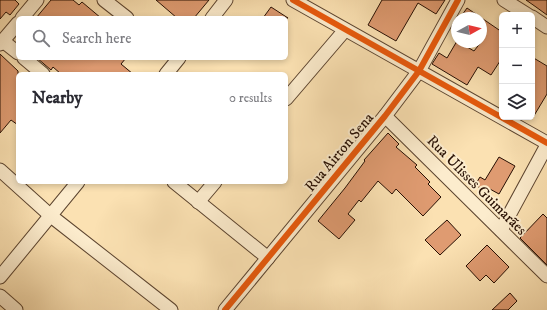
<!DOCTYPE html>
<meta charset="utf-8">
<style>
:root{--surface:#fff;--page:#f7f7f7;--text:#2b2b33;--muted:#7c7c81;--line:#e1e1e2}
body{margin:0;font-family:"IM FELL DW Pica",serif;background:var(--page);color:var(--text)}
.controls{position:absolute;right:12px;top:12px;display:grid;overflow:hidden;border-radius:6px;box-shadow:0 2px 6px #0003}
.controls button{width:36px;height:36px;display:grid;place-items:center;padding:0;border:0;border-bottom:1px solid var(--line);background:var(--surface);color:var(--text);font:20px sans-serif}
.compass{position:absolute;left:451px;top:12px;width:36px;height:36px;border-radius:50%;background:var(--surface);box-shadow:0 2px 6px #0003;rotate:82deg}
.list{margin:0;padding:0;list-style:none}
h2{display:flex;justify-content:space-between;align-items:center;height:52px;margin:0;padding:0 16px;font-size:17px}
h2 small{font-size:13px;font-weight:400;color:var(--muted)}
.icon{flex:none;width:22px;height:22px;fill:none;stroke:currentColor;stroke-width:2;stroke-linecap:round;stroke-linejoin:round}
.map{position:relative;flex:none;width:547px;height:310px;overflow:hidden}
.search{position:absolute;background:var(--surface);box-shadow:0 2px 6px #0003;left:16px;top:16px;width:272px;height:44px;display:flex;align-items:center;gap:10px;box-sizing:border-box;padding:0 14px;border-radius:6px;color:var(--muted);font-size:15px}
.panel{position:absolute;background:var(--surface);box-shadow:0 2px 6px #0003;left:16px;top:72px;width:272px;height:112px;border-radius:6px}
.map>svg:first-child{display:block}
.building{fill:#df9b71;stroke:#270f03}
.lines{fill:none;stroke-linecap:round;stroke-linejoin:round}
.minor-casing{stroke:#5c442f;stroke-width:15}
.minor{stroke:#fceccd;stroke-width:13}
.cycleway-casing{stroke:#fceccd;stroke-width:8}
.cycleway{stroke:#e8590c;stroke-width:6}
.labels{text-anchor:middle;stroke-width:4;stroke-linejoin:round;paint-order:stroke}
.street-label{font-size:15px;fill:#270f03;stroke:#fceccd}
</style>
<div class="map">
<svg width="547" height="310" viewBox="0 0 547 310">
<rect width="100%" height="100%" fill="#fbe1b2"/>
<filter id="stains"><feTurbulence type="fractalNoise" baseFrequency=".005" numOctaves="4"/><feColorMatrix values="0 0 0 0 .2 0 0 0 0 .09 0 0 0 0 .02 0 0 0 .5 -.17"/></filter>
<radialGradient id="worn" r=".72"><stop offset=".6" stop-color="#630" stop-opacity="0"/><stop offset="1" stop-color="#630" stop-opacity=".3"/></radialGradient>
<g class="building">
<polygon points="0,0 15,0 19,4 10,15 6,12 0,19"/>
<polygon points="51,0 73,0 79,5 82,2 101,18 36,18"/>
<polygon points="156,0 209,0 194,18 177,18"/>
<polygon points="382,0 445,0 436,14 418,3 396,41 368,25"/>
<polygon points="526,0 547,0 547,15 536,7"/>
<polygon points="271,7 288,18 263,18"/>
<polygon points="467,8 502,32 502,58 491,75 478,67 467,85 432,64 439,53 447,58 457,41 474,51 481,42 481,18 460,18"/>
<polygon points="0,54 18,71 18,125 11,120 0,133"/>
<polygon points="532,57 547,66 547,94 532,119"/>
<polygon points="37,58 126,58 121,64 133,74 61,74 53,67 51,70"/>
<polygon points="388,133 399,144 396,147 417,165 415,167 430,182 428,184 441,197 423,216 396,189 392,194 378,181 361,202 359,200 348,214 355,220 339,239 318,221 345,188 365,161 364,160"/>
<polygon points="499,157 515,166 499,194 488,188 486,191 475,185 480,177 485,180"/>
<polygon points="543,214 547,218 547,265 520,238"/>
<polygon points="447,220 461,235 440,255 425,240"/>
<polygon points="487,245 509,267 494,283 486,275 480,281 466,266"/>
<polygon points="510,293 517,301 508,310 492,310"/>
</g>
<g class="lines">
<g class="minor-casing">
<g id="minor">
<polyline points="104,0 127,18"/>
<polyline points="293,0 547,143"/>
<polyline points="504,0 528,15"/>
<polyline points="532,17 547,27"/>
<polyline points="22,18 37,0"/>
<polyline points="212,18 226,0"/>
<polyline points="3,41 18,53"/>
<polyline points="0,44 18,23"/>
<polyline points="24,58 43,74"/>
<polyline points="166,74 179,58"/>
<polyline points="286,99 345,30"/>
<polyline points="385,116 547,276"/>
<polyline points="0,170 51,216 171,310"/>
<polyline points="174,182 268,258"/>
<polyline points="198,202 215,182"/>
<polyline points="501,230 547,145"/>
<polyline points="0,277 78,182"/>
<polyline points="0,296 16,310"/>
<polyline points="225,310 385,116 419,71 458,0"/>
</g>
</g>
<use href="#minor" class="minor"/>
<g class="cycleway-casing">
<g id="cycleway">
<polyline points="293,0 547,143"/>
<polyline points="225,310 385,116 419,71 458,0"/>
</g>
</g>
<use href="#cycleway" class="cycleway"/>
</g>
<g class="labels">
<g class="street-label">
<text transform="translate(339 152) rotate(-50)" y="5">Rua Airton Sena</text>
<text transform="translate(477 185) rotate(45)" y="5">Rua Ulisses Guimarães</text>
</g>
</g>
<rect width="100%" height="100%" filter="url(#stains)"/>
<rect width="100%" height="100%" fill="url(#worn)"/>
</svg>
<div class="controls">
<button>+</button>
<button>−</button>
<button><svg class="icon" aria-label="layers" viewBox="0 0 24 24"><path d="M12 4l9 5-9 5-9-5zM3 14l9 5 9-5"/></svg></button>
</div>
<svg class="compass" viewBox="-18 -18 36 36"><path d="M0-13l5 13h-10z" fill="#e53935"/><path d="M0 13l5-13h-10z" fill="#7c7c81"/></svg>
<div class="search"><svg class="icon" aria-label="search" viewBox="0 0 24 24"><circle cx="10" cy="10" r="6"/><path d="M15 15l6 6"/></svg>Search here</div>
<section class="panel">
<h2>Nearby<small>0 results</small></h2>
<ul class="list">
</ul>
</section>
</div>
